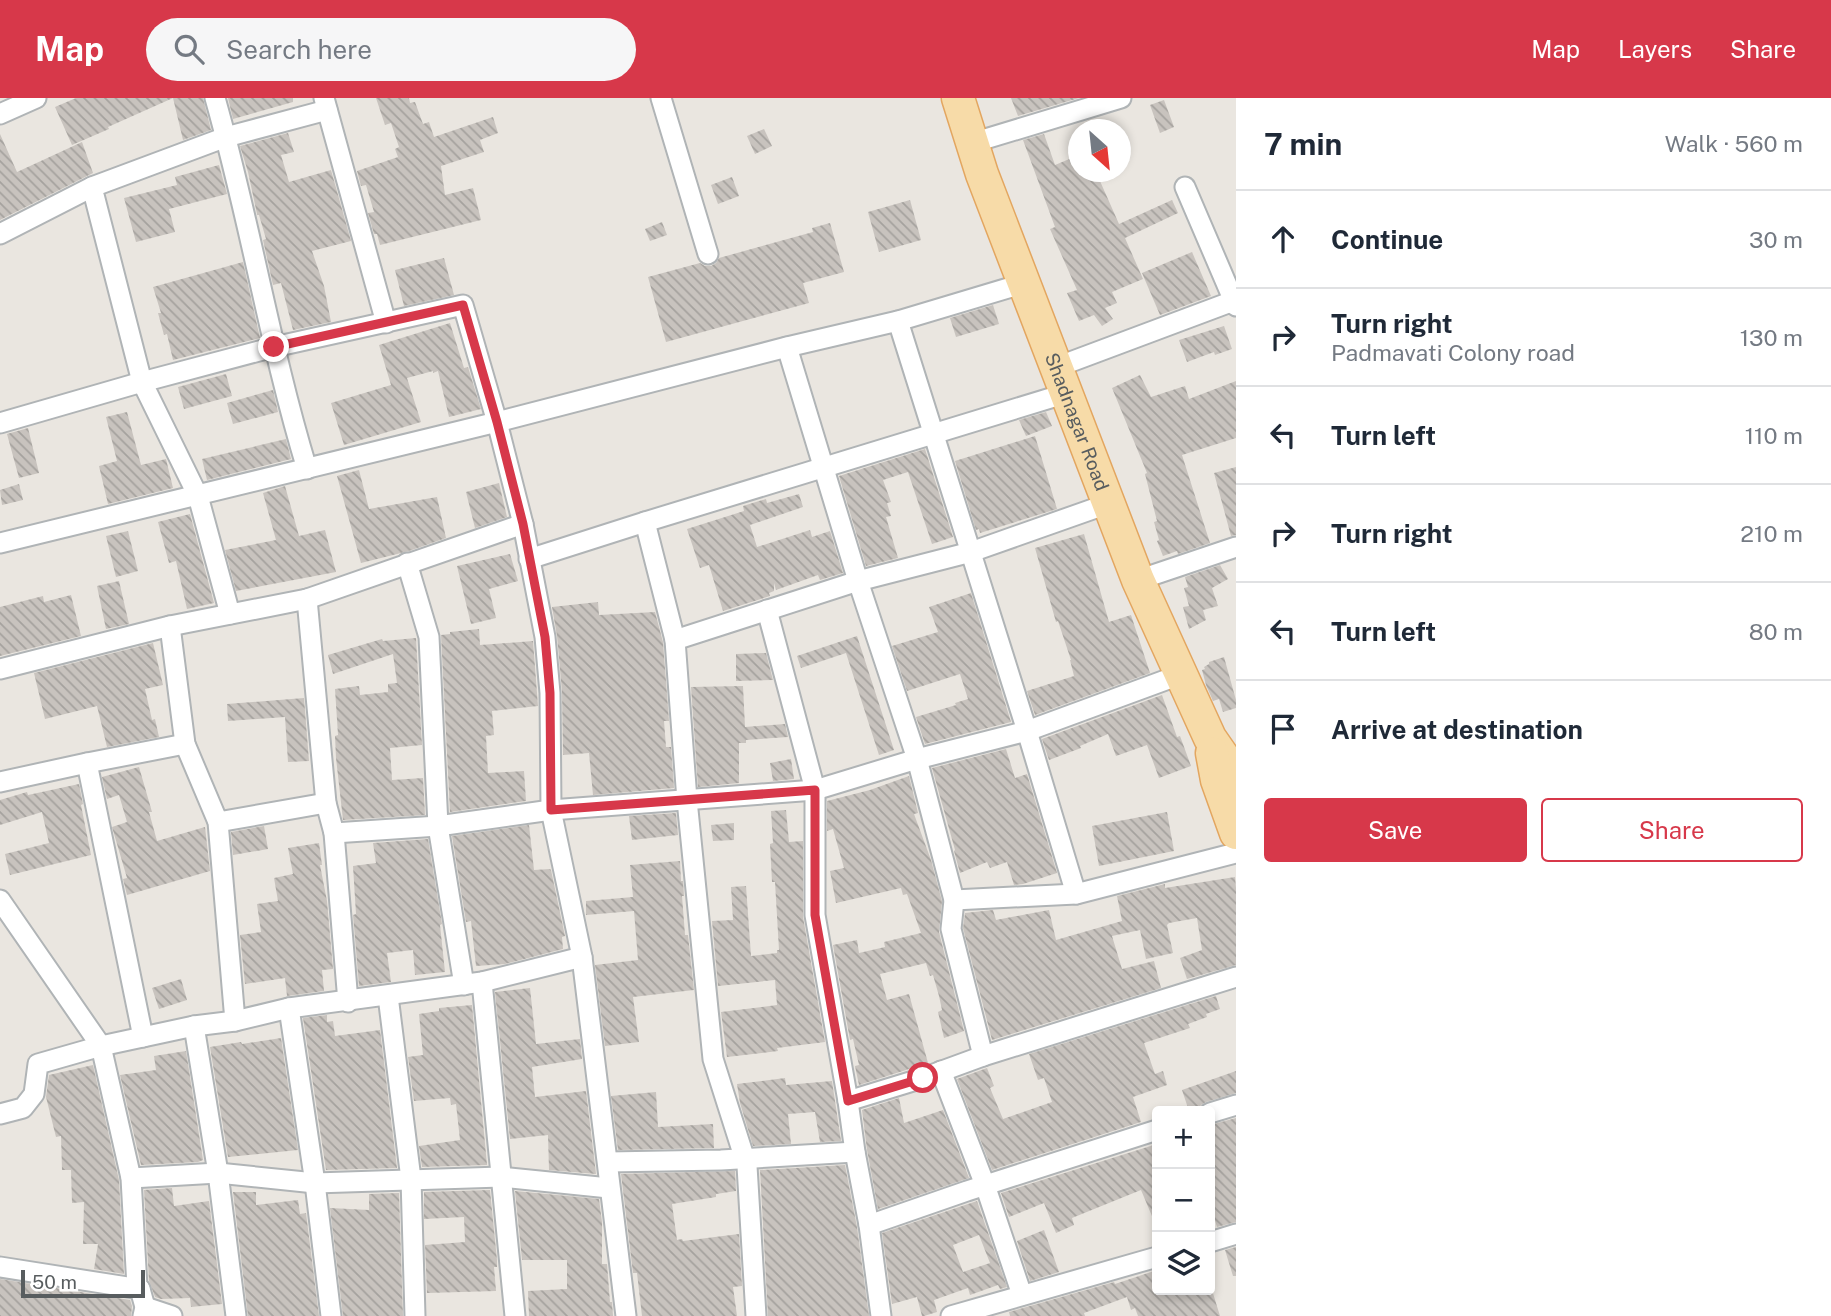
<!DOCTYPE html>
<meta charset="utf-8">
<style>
:root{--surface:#fff;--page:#f6f6f7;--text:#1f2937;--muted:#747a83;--line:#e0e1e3;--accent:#d7384a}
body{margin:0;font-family:"Public Sans",sans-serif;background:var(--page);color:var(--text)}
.controls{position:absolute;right:21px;bottom:21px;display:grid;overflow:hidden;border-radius:7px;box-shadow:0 4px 10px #0003}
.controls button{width:63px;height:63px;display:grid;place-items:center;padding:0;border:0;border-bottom:2px solid var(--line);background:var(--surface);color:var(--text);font:35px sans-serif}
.compass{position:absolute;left:1068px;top:21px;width:63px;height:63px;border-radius:50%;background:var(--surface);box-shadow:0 4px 10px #0003;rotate:153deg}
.scale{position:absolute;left:21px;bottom:18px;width:124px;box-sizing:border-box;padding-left:7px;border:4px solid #585d5f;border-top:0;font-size:19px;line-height:24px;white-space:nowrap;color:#585d5f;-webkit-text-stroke:5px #fff;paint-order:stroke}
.stop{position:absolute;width:21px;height:21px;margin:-16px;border:5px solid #d7384a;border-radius:50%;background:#fff}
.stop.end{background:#d7384a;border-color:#fff;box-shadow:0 2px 7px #0008}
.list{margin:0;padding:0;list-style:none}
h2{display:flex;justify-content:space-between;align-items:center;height:91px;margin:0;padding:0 28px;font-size:30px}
h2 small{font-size:23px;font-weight:400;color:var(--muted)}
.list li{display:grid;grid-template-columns:46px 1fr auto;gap:21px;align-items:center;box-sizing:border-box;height:98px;padding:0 28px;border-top:2px solid var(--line)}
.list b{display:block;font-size:26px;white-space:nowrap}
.list p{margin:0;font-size:23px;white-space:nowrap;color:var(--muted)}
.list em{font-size:23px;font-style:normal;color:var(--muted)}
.actions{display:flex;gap:14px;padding:21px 28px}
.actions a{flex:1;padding:16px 0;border:2px solid var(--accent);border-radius:7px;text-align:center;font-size:24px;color:var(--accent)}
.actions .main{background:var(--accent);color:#fff}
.icon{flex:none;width:38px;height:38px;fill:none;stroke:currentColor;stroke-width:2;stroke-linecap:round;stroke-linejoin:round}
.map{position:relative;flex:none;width:1236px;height:1218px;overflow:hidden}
header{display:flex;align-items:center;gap:42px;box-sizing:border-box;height:98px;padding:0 35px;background:var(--accent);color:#fff}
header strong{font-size:33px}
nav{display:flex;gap:38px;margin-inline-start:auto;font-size:24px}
.search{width:490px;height:63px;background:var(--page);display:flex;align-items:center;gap:18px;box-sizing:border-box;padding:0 24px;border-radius:38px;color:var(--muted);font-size:26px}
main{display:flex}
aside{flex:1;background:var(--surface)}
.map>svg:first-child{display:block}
.building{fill:url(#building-back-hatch);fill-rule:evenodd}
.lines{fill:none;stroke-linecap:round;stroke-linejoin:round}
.minor-casing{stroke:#b0b4b6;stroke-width:23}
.primary-casing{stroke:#e3a660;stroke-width:35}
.minor{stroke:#fff;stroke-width:19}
.primary{stroke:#f7dba8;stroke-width:32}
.route{stroke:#d7384a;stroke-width:9}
.labels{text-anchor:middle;stroke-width:7;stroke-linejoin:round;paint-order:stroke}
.street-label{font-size:19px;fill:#585d5f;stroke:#fff}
</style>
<header>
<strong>Map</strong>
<div class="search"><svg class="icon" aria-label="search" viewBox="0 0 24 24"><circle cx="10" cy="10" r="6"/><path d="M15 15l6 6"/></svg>Search here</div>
<nav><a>Map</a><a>Layers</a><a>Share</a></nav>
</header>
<main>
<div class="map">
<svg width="1236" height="1218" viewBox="0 0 1236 1218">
<defs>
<pattern id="building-back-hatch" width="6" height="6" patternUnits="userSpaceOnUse" patternTransform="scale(1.75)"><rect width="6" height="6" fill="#c8c3be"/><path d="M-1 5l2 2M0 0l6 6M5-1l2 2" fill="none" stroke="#a5a29e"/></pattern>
</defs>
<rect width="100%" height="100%" fill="#eae6e0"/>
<g class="building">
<polygon points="76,0 203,0 211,32 183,42 173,0 108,29 109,31 72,47 55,9"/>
<polygon points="228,0 293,0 293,4 233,21"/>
<polygon points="376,0 409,0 410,5 415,4 423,26 429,24 434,39 493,19 498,35 480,42 484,54 441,68 445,97 473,90 481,122 380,147 377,136 374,136 368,115 374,114 366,87 361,88 357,73 398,59 395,51 399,49 391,25 385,27"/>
<polygon points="1011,0 1079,0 1018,18"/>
<polygon points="1164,2 1174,29 1160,35 1150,7"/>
<polygon points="764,31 772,48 755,56 747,38"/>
<polygon points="288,35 294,54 281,57 289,84 331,72 351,143 312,153 324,188 331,224 293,232 281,185 273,187 263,142 266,141 259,117 257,117 257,116 248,74 240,48"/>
<polygon points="0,36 17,74 82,44 93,75 0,122"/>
<polygon points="1044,36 1055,67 1079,57 1079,74 1096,74 1119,126 1172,102 1178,115 1125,140 1143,181 1112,194 1117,205 1105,210 1113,221 1102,228 1094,217 1079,223 1067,195 1077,192 1050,131 1055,129 1023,42"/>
<polygon points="219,67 227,96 169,111 175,134 136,144 124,100 177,87 175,79"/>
<polygon points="732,79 739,98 718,106 711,87"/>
<polygon points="910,102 921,142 879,154 868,114"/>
<polygon points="662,124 667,137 650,143 645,131"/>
<polygon points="830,125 844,174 803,185 809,205 666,244 648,179 700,165 705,168 711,168 716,165 719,160 813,134 812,130"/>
<polygon points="1192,154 1211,198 1160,217 1142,175"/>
<polygon points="444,160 454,197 404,208 395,172"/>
<polygon points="243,164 260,240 173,262 167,236 164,237 158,215 161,215 153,189"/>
<polygon points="993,207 999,226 956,239 950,220"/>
<polygon points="450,225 464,270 468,269 481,311 449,319 438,273 433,275 433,273 407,280 421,324 344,347 331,305 391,287 379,247"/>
<polygon points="1224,228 1232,251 1215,257 1214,254 1187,264 1179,242"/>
<polygon points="226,276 232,298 184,311 178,289"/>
<polygon points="1140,277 1151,299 1185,288 1189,301 1236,283 1236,340 1182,357 1210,445 1178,456 1177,453 1163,458 1157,443 1159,442 1154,424 1157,423 1145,376 1147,375 1112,290"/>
<polygon points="273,292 278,314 233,326 227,305"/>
<polygon points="127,314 141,367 166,361 173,390 108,406 99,368 117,363 106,319"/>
<polygon points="1046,314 1052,328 1026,338 1019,322"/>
<polygon points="28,330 39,375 19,380 7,336"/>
<polygon points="1035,338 1057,411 980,435 979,431 976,432 955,363"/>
<polygon points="286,341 291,361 207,382 202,361"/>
<polygon points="925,351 953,439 932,446 908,374 883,382 891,404 887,405 891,418 886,419 898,460 866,468 839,378"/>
<polygon points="1236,369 1236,437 1231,438 1214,375"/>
<polygon points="359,372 369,411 437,399 446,440 409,453 361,465 337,378"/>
<polygon points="499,385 507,419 475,430 466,394"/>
<polygon points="19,386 23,402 2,407 0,392"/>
<polygon points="285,388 299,438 325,432 336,474 236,493 225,452 276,442 263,395"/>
<polygon points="799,396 803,409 750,427 757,449 810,432 812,439 830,433 843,475 820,482 818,477 776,492 774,485 774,493 769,495 770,498 723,513 709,467 700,470 687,431 744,413 743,408 766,401 767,405"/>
<polygon points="190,416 214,505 187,511 176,463 169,465 158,424"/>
<polygon points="128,433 138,473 116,479 106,438"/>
<polygon points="1084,436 1109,524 1131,517 1150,575 1035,617 1027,593 1074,578 1070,562 1071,562 1058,523 1056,524 1035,450"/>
<polygon points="510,456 518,483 489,491 496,520 471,526 457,468"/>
<polygon points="1220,467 1228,481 1212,490 1218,508 1203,512 1206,522 1189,531 1183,509 1189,508 1184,490 1188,489 1185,479"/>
<polygon points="119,483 129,526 106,531 97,488"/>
<polygon points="971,495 1011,624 925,646 916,619 956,607 955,605 968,601 960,576 907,593 892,548 938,534 929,509"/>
<polygon points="71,497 81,538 0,558 0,509 43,498 44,504"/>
<polygon points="598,504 599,517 655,514 663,544 669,623 664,623 666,649 671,649 674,690 593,697 589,655 563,657 562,594 557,538 552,509"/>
<polygon points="479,531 480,547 533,543 538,608 492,613 494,637 486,638 488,675 524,673 526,703 450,714 441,537 450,536 450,534"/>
<polygon points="857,538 894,652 879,657 846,555 801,570 797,558"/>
<polygon points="416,540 422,647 390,650 392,682 423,680 425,717 343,722 336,660 335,638 338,637 335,591 359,588 360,597 388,594 388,586 397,585 393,556 333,576 328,557 382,541 383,543"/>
<polygon points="153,545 163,587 145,591 152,622 155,621 159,639 107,649 97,608 45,621 34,575"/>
<polygon points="766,555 773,582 736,583 736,556"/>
<polygon points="1224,559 1236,602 1236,610 1223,614 1219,601 1213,603 1206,587 1202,572 1205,571 1204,569 1209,566 1209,564"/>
<polygon points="743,588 745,629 785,626 788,639 746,642 746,645 739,645 739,685 698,689 691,589"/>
<polygon points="1162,597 1177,639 1180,638 1191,668 1159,680 1147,647 1116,658 1108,636 1080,648 1081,650 1049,662 1042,641"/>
<polygon points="304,600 309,663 288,664 285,619 228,623 227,606"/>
<polygon points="1006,651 1015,680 1027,676 1057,775 1023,786 1014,787 1007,764 990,770 987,764 960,775 954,753 955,752 932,670"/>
<polygon points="791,661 794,681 773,683 770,665"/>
<polygon points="139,669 152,714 149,714 157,743 205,729 210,773 127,797 123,781 127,780 112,729 127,724 119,697 107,701 102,679"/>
<polygon points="909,678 918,715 914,716 931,762 942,803 939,834 964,933 944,940 938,914 942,912 939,898 933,877 930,878 926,865 880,876 887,902 909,896 928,965 859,987 855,968 859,967 853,941 850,942 833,847 857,842 859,855 885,849 884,844 921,835 907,796 903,797 901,790 836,805 830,773 844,770 833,731 827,733 827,703 870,692"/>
<polygon points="79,686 83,706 81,707 91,757 10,777 5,756 49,745 42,714 0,727 0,702 27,694 28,697"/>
<polygon points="786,712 789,744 803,743 803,819 825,944 777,950 778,953 727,959 721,914 777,907 775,882 718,888 712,823 733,822 731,789 746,788 751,858 777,855 777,852 779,852 775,784 772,784 770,746 773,745 771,713"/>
<polygon points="1167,714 1174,753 1099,768 1092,728"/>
<polygon points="676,715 678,737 632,742 629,718"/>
<polygon points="734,725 734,742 713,743 711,727"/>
<polygon points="529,727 534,772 550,771 551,772 565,838 562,839 563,851 505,866 476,868 471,823 466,824 452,738"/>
<polygon points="264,728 268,751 233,757 231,734"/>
<polygon points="428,741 442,826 440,827 445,874 415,877 413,852 387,855 391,884 359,888 353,817 356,816 353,768 376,765 373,745"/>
<polygon points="319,745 322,767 320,767 327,803 333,871 322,872 324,893 287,898 285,880 245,886 240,837 261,834 257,806 278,803 274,780 293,776 288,750"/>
<polygon points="680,763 681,783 683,783 684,798 682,798 685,837 688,837 694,892 633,899 639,944 605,948 595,867 638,862 634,813 586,817 586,803 633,799 630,767"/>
<polygon points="1235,779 1236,790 1236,867 1187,881 1180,860 1202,852 1197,820 1169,825 1167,827 1173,855 1146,861 1140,832 1112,838 1122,871 1154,863 1161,890 992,942 963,830 965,815 993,812 996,822 1049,812 1056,842 1122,823 1117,798 1165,786 1165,790"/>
<polygon points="181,881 187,902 159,911 152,890"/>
<polygon points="530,890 536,946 580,941 582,961 532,969 535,999 586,993 596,1076 549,1072 548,1037 510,1041 495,894"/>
<polygon points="1216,898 1220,911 1206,916 1207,919 1188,926 1190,930 1144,945 1155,976 1163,973 1167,987 1133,999 1141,1024 992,1072 957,981 987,970 994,988 990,990 1003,1021 1052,1004 1044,980 1038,982 1029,956"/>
<polygon points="472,907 487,1067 422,1069 419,1048 460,1042 456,1006 451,1007 450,1000 414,1003 408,959 423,957 419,916 439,913 439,910"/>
<polygon points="327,917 327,924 333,923 335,938 380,932 397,1070 326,1072 303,920"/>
<polygon points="281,940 298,1052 228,1059 210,949 241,944 242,946"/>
<polygon points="186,953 203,1062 198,1064 141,1067 120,977 156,972 154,958"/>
<polygon points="93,967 119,1082 124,1176 94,1171 98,1146 83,1146 84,1104 72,1105 71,1072 62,1072 61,1038 56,1039 46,999 49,977"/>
<polygon points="1236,973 1236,995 1206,1004 1201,1007 1198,1013 1189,1013 1182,992"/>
<polygon points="785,980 786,987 832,983 841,1043 820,1044 815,1014 788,1016 791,1046 753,1048 740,1005 737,986"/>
<polygon points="656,994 658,1029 713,1026 714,1050 618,1052 611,998"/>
<polygon points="899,1000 904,1025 943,1012 969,1080 878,1111 867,1052 862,1012"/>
<polygon points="1236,1020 1236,1124 1217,1129 1210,1106 1210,1027"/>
<polygon points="1157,1046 1157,1130 1141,1092 1072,1120 1074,1127 1056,1135 1044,1105 1009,1119 1001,1095"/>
<polygon points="845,1067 857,1129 869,1218 768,1218 760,1072"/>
<polygon points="735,1073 736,1093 716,1096 716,1099 672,1106 677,1142 682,1141 683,1143 739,1136 742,1188 733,1189 737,1218 642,1218 637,1175 633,1175 621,1076"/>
<polygon points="172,1090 174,1108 209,1103 222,1206 191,1209 190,1200 161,1201 155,1199 149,1183 144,1092"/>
<polygon points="490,1092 497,1162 497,1169 494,1169 496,1193 427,1195 425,1147 465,1144 464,1119 424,1121 424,1094"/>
<polygon points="515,1093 599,1101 602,1124 602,1166 607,1166 610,1204 612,1204 613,1218 529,1218 528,1193 567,1191 567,1162 522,1162"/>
<polygon points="233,1094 256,1094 256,1107 298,1102 300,1116 306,1115 319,1218 248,1218"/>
<polygon points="399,1095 403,1218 343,1218 330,1110 369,1112 369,1096"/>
<path d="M977 1103 1007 1189 1000 1191 998 1187 970 1197 968 1190 934 1202 937 1214 924 1218H922L917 1199 892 1206 882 1135ZM979 1137 990 1165 963 1174 953 1147Z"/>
<polygon points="1044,1132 1059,1174 1030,1183 1017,1143"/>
<polygon points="1236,1149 1236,1178 1233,1178 1225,1152"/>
<polygon points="1157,1172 1157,1192 1212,1192 1220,1218 1138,1218 1135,1210 1131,1212 1127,1199 1084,1215 1085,1218 1010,1218 1009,1214 1114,1184 1115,1186"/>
<polygon points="0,1181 130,1202 132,1208 131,1218 0,1218"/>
</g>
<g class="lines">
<g class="minor-casing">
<g id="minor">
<path d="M215 0C250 123 270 249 307 371"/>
<polyline points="324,0 386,225"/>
<polyline points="661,0 708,156"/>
<polyline points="0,16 36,0"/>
<polyline points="972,45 1121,0"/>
<polyline points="1185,89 1236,208"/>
<polyline points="0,136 92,89"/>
<polyline points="898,223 1027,633 1076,796"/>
<polyline points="787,249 858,483 917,661 954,802 951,831 983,958"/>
<polyline points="1057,269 1236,202"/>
<polyline points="0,325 142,284 274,249 463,207 497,324 523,426 545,539 550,595 551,712 582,859 626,1218"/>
<polyline points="645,424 675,542 687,702 713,961 747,1068 756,1218"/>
<polyline points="0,445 497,324 787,249 898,223 1025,185"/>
<polyline points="529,461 645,424 1067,295"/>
<polyline points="407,465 429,539 438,728 464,887"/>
<polyline points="1138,482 1236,449"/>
<polyline points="307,501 326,705 334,735 348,904"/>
<polyline points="767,512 815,692 815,817 848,1003 855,1054 869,1127 881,1218"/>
<polyline points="230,516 198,398 142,284 92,89 226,39 327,12"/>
<polyline points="170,528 185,646 218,724 235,923"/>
<polyline points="675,542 858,483 971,454 1110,405"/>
<polyline points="0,571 170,528 307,501 523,426"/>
<polyline points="0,684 87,665"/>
<polyline points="218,724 326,705"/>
<polyline points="334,735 438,728 551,712 815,692 917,661 1027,633 1182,576"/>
<polyline points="0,802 101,948 131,1080 137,1189 140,1191 145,1209 143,1218"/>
<polyline points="954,802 1076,796 1236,755"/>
<polyline points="482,884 515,1218"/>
<polyline points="388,898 411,1081 415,1218"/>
<polyline points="289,910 315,1085 331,1218"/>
<polyline points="194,928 218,1075 236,1218"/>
<polyline points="143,939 87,665 185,646"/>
<polyline points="941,973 985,1087 1022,1197"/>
<polyline points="848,1003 923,980 983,958 1236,879"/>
<polyline points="1210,1015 1236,1007"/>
<polyline points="0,1016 23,1010 34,996 38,966 101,948 194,928 235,923 289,910 482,884 582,859"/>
<polyline points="608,1064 721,1062 855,1054"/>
<polyline points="131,1080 218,1075 315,1085 501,1079 609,1090"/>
<polyline points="869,1127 967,1093 1157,1032"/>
<polyline points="1210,1144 1236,1136"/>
<polyline points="0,1169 140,1191"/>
<polyline points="145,1209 172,1218"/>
<polyline points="951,1218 1157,1159"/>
</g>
</g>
<g class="primary-casing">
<g id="primary">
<path id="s1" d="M958 0 982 76 1138 482 1210 640 1233 673 1236 681"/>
<polyline points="1212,655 1217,682 1236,735"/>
</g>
</g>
<use href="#minor" class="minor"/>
<use href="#primary" class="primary"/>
</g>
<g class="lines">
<polyline class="route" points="274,249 463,207 497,324 523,426 545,539 550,595 551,712 815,692 815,817 848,1003 923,980"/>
</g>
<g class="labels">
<g class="street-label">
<text dy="7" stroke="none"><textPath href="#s1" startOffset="345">Shadnagar Road</textPath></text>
</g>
</g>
</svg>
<div class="controls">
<button>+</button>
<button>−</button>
<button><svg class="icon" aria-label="layers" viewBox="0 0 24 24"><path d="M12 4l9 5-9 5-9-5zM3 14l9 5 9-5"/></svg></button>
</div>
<svg class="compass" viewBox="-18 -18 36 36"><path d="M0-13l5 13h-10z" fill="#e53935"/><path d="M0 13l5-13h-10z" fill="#747a83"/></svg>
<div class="scale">50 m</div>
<div class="stop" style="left:923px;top:980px"></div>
<div class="stop end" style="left:274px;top:249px"></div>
</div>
<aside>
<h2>7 min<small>Walk · 560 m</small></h2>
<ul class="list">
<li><svg class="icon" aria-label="ahead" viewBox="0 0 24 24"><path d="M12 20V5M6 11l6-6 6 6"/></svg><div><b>Continue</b></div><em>30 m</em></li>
<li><svg class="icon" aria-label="right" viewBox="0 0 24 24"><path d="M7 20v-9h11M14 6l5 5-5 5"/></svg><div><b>Turn right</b><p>Padmavati Colony road</p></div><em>130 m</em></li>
<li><svg class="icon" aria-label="left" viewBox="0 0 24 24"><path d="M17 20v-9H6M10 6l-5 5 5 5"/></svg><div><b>Turn left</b></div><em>110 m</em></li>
<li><svg class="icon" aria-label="right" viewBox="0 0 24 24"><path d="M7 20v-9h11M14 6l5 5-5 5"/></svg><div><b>Turn right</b></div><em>210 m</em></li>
<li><svg class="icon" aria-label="left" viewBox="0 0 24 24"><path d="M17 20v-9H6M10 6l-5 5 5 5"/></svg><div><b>Turn left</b></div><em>80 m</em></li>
<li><svg class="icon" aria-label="arrive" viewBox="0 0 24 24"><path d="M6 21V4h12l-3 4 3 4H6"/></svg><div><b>Arrive at destination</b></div></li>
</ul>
<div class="actions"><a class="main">Save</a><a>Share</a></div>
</aside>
</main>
